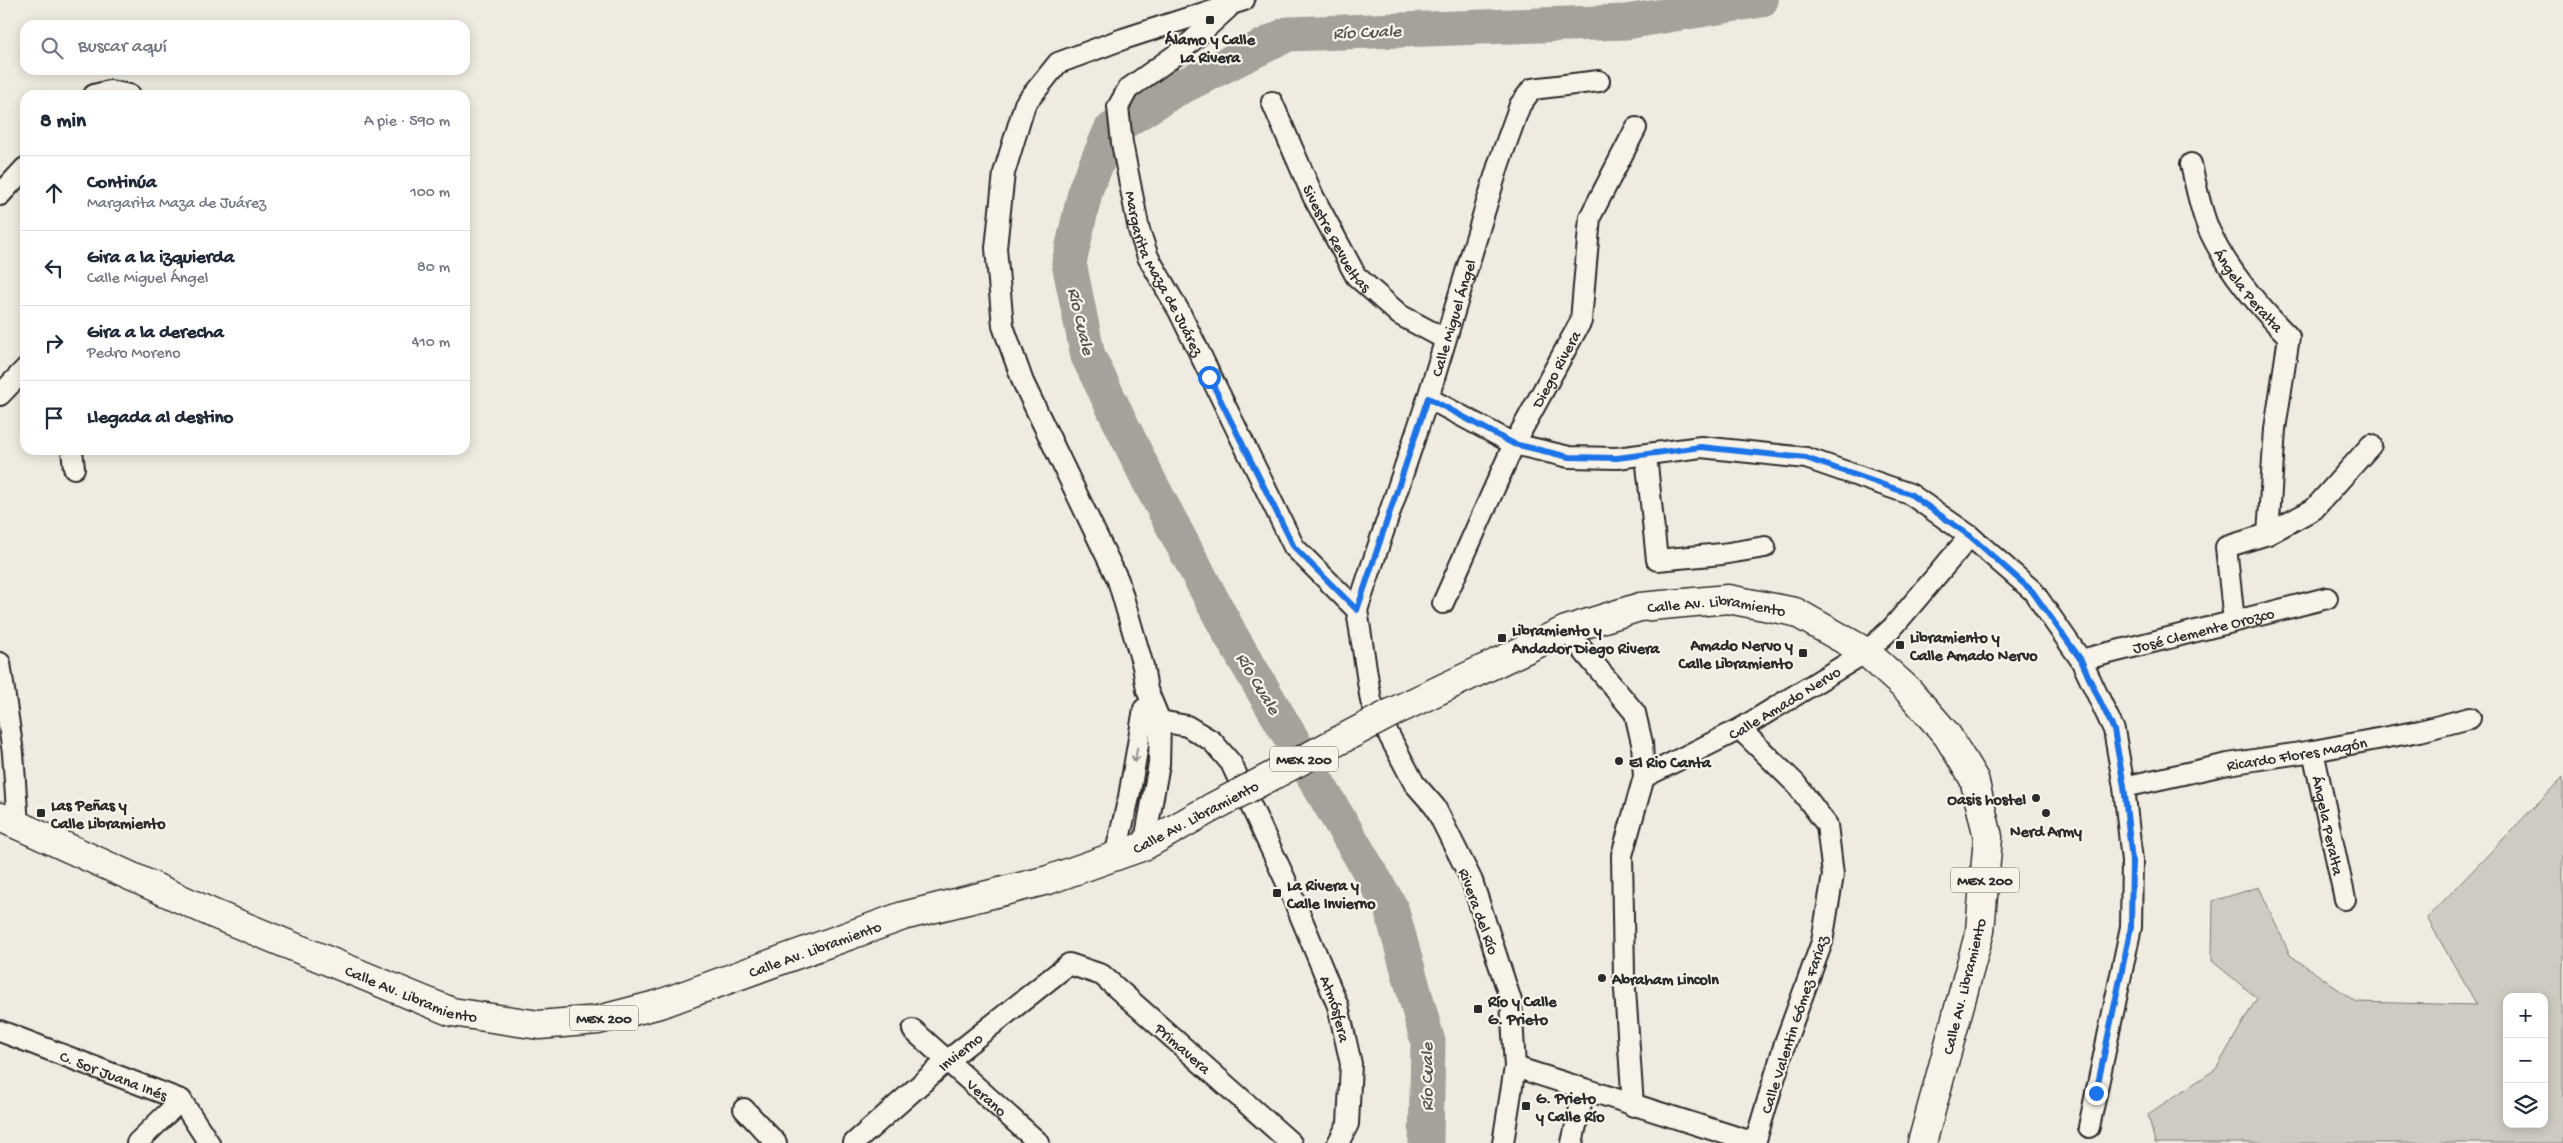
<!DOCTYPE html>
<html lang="es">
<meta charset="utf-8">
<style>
:root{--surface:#fff;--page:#f2f2f3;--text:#1f2937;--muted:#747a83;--line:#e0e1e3}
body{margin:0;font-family:"Gochi Hand",sans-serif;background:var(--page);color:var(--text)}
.controls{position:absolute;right:15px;bottom:15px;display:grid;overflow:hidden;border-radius:10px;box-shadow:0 2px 12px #0003}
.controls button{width:45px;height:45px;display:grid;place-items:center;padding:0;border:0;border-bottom:1px solid var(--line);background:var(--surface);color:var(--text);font:25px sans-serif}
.stop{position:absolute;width:15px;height:15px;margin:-11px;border:4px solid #1a73e8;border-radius:50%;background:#fff}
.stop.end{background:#1a73e8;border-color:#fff;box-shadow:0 1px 5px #0008}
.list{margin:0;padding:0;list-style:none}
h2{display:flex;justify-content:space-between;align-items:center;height:65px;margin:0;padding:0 20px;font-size:21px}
h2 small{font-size:16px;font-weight:400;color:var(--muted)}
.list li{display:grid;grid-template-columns:32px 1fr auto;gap:15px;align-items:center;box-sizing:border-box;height:75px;padding:0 20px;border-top:1px solid var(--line)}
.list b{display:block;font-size:19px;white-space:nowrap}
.list p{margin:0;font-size:16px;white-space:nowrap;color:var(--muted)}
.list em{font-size:16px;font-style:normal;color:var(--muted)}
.icon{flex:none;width:28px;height:28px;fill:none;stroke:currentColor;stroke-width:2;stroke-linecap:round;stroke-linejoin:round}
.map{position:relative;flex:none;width:2563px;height:1143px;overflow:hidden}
.search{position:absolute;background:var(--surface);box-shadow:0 2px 12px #0003;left:20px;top:20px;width:450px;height:55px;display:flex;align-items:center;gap:12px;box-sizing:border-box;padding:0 18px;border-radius:15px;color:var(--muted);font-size:19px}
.panel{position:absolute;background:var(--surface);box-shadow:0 2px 12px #0003;left:20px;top:90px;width:450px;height:365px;border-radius:15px}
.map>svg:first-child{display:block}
.green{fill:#cfcbc2;stroke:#7d7b76;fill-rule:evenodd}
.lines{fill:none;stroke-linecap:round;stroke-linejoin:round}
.river{stroke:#a4a29a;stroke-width:35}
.street-casing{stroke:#2b2b2b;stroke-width:24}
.primary-casing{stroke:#2b2b2b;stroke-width:31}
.street{stroke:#f7f3e8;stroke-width:20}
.primary{stroke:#f7f3e8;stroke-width:28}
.primary-bridge-casing{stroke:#2b2b2b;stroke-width:31;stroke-linecap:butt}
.primary-bridge{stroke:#f7f3e8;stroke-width:28}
.oneway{stroke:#918f8a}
.route{stroke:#1a73e8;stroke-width:6}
.poi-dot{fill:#2b2b2b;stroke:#f7f3e8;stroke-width:2}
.labels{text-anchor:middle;stroke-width:4.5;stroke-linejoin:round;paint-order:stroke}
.shield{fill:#f7f3e8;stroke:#686764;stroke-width:1}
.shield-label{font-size:15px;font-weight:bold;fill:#2b2b2b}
.poi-label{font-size:16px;font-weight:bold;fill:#2b2b2b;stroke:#f7f3e8;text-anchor:start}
.street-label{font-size:16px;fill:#2b2b2b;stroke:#f7f3e8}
.water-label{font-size:18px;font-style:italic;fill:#555552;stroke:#f7f3e8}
</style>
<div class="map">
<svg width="2563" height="1143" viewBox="0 0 2563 1143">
<rect width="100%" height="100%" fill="#efebe0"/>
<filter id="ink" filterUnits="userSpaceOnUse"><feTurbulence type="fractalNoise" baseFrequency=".02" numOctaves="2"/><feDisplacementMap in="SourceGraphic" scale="10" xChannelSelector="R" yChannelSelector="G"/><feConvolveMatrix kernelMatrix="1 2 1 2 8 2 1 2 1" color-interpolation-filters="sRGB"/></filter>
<g filter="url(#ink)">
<path class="green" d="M2563 777V1143H2155L2148 1114 2216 1069 2257 998 2212 961 2213 901 2259 887 2290 955 2356 1002 2477 1005 2427 918ZM2507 997H2544V1124H2507Z"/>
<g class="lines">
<polyline class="river" points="1426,1143 1428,1042 1391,908 1230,634 1149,481 1088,356 1069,263 1086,188 1111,130 1173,91 1288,34 1626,22 1761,0"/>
<g class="street-casing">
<g id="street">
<path id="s1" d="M1228 8 1181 51 1128 89 1118 107 1122 143 1139 230 1148 257 1179 311 1294 547 1357 610"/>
<polyline points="94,95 110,91 130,95"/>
<path id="s2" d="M1272 102 1313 196 1356 276 1400 315 1445 339"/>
<path id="s3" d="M2191 164C2196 186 2200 209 2209 230 2228 271 2258 306 2289 337L2275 429 2268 534"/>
<polyline points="0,195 25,168"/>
<polyline points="0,395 25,369"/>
<polyline points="1428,398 1514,444 1569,457 1617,458 1701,447 1806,458 1910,494 1970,536 2033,591 2081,660 2114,730 2124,787 2132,861 2131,927 2089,1127"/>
<polyline points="72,450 74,468"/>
<polyline points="1646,455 1657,560 1722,554 1765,547"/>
<path id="s4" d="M1443 603 1514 444 1581 321 1590 217 1636 128"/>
<polyline points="2234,621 2226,547 2268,534 2314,509 2371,445"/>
<polyline points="1566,630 1635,713 1642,743 1644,777 1622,855 1624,975 1633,1106"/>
<path id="s5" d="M2081 660 2327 598"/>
<polyline points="0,663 13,753 18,825"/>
<path id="s6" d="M1142 721H1160L1187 726 1212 741 1231 763 1285 879 1338 1006 1351 1064 1348 1124 1338 1143"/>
<polyline points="1740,729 1796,784 1827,825 1833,875 1822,942 1785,1043 1755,1143"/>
<path id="s7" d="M2313 751 2345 899"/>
<path id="s8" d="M1644 777 1740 729 1866 652 1893 627 1970 536"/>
<path id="s9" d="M2124 787 2228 764 2313 751 2420 731 2470 718"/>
<polyline points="1144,846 1159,764 1160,721 1147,690 1143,666 1118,580 1023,382 1003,326 996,248 1004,173 1025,104 1058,63 1123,39 1244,0"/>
<polyline points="1115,856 1129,797 1144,709"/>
<path id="s10" d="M913 1030 1039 1143"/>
<path id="s11" d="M0 1031 181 1100 209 1143"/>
<polyline points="1515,1067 1755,1143"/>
<polyline points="744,1109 776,1143"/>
<polyline points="137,1143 181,1100"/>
<path id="s12" d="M854 1143 948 1060 1069 964 1102 975 1291 1143"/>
<path id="s13" d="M1503 1143 1515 1067 1511 1001 1472 881 1435 807 1414 783 1371 701 1357 610 1428 398 1499 163 1520 105 1532 89 1599 81"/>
<polyline points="1572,1143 1584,1090"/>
</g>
</g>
<g class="primary-casing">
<g id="primary">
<path id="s14" d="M1395 711 1566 630 1640 607 1728 599 1795 612 1866 652 1908 690 1947 735 1974 779 1988 837 1980 931 1922 1143"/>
<path id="s15" d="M0 817 214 914 452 1012 539 1025 598 1020 660 1004 903 916 1048 880 1144 846 1213 807"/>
</g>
</g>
<use href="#street" class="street"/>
<use href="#primary" class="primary"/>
<g class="primary-bridge-casing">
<polyline id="primary-bridge" points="1213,807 1395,711"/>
</g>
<use href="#primary-bridge" class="primary-bridge"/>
</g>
<defs><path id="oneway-shaft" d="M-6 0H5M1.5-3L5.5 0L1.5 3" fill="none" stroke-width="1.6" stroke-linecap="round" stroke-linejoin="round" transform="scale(1.25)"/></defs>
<use class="oneway" href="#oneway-shaft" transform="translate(1136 755) rotate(100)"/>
</g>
<g class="lines" filter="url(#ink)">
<polyline class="route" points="1209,377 1294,547 1357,610 1428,398 1514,444 1569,457 1617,458 1701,447 1806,458 1910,494 1970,536 2032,591 2081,660 2089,678 2114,730 2124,786 2132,861 2131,927 2096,1093"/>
</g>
<g class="poi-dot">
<rect x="1205" y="15" width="10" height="10" rx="2.5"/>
<rect x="1497" y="633" width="10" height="10" rx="2.5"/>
<rect x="1895" y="640" width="10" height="10" rx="2.5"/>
<rect x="1798" y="648" width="10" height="10" rx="2.5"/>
<circle cx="1619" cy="761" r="5"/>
<circle cx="2036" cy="798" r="5"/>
<rect x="36" y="808" width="10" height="10" rx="2.5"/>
<circle cx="2046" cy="813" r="5"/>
<rect x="1272" y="888" width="10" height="10" rx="2.5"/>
<circle cx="1602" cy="978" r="5"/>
<rect x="1473" y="1004" width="10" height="10" rx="2.5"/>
<rect x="1521" y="1101" width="10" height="10" rx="2.5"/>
</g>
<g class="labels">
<g class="shield">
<rect x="1270" y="746.5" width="68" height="25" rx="4"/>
<rect x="1951" y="867.5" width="68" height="25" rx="4"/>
<rect x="570" y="1005.5" width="68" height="25" rx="4"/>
</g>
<g class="shield-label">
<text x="1304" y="764">MEX 200</text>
<text x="1985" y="885">MEX 200</text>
<text x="604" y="1023">MEX 200</text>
</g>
<g class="poi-label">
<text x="1210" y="44" text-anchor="middle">Álamo y Calle<tspan x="1210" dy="18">La Rivera</tspan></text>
<text x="1512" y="635">Libramiento y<tspan x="1512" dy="18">Andador Diego Rivera</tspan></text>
<text x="1910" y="642">Libramiento y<tspan x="1910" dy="18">Calle Amado Nervo</tspan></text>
<text x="1793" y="650" text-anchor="end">Amado Nervo y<tspan x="1793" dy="18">Calle Libramiento</tspan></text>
<text x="1629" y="767">El Rio Canta</text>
<text x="2026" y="804" text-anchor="end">Oasis hostel</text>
<text x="51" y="810">Las Peñas y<tspan x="51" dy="18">Calle Libramiento</tspan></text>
<text x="2046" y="836" text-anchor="middle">Nerd Army</text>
<text x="1287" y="890">La Rivera y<tspan x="1287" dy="18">Calle Invierno</tspan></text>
<text x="1612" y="984">Abraham Lincoln</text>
<text x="1488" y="1006">Río y Calle<tspan x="1488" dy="18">G. Prieto</tspan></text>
<text x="1536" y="1103">G. Prieto<tspan x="1536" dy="18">y Calle Río</tspan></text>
</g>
<g class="street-label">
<text dy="6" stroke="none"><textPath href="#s2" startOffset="151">Sivestre Revueltas</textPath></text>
<text dy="6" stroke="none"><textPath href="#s1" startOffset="324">Margarita Maza de Juárez</textPath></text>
<text dy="6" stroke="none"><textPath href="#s3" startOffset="141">Ángela Peralta</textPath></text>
<text dy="6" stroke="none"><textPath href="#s13" startOffset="876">Calle Miguel Ángel</textPath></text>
<text dy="6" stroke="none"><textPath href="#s4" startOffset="260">Diego Rivera</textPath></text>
<text dy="6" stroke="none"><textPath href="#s14" startOffset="344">Calle Av. Libramiento</textPath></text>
<text dy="6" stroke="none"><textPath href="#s5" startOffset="126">José Clemente Orozco</textPath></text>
<text dy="6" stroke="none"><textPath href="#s8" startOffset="159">Calle Amado Nervo</textPath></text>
<text dy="6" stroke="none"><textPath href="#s9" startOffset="176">Ricardo Flores Magón</textPath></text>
<text transform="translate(1195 816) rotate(-28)" y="6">Calle Av. Libramiento</text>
<text dy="6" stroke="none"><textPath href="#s7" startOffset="76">Ángela Peralta</textPath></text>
<text transform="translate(1480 911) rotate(70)" y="6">Rivera del Río</text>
<text dy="6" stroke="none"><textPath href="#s15" startOffset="868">Calle Av. Libramiento</textPath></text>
<text transform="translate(1963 986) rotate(-76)" y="6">Calle Av. Libramiento</text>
<text dy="6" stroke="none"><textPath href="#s15" startOffset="448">Calle Av. Libramiento</textPath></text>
<text dy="6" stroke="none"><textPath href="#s6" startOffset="371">Atmósfera</textPath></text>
<text transform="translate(1793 1024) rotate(-72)" y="6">Calle Valentin Gómez Fariaz</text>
<text dy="6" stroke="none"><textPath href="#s12" startOffset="424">Primavera</textPath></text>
<text dy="6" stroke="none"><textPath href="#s12" startOffset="140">Invierno</textPath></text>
<text dy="6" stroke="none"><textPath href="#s11" startOffset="122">C. Sor Juana Inés</textPath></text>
<text dy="6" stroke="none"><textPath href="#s10" startOffset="100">Verano</textPath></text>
</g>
<g class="water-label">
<text transform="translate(1367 31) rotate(-2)" y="6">Río Cuale</text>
<text transform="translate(1082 321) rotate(77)" y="6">Río Cuale</text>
<text transform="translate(1259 683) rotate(59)" y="6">Río Cuale</text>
<text transform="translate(1426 1077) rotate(-90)" y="6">Río Cuale</text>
</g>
</g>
</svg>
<div class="controls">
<button>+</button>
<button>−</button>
<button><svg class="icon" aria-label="layers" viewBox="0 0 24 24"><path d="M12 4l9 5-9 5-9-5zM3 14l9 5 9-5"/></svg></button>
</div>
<div class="stop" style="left:1209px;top:377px"></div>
<div class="stop end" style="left:2096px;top:1093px"></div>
<div class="search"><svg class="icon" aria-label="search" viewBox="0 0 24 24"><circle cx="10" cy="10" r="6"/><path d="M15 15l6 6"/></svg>Buscar aquí</div>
<section class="panel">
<h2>8 min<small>A pie · 590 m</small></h2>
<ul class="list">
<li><svg class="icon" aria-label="ahead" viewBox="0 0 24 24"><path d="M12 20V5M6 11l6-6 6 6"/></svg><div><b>Continúa</b><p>Margarita Maza de Juárez</p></div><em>100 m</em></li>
<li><svg class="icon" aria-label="left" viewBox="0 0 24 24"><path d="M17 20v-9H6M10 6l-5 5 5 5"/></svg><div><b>Gira a la izquierda</b><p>Calle Miguel Ángel</p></div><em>80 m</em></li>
<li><svg class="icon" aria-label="right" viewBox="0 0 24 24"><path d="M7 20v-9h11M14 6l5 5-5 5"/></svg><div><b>Gira a la derecha</b><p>Pedro Moreno</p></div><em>410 m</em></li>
<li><svg class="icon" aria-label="arrive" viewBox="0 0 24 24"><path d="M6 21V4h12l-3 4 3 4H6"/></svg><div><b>Llegada al destino</b></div></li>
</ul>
</section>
</div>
